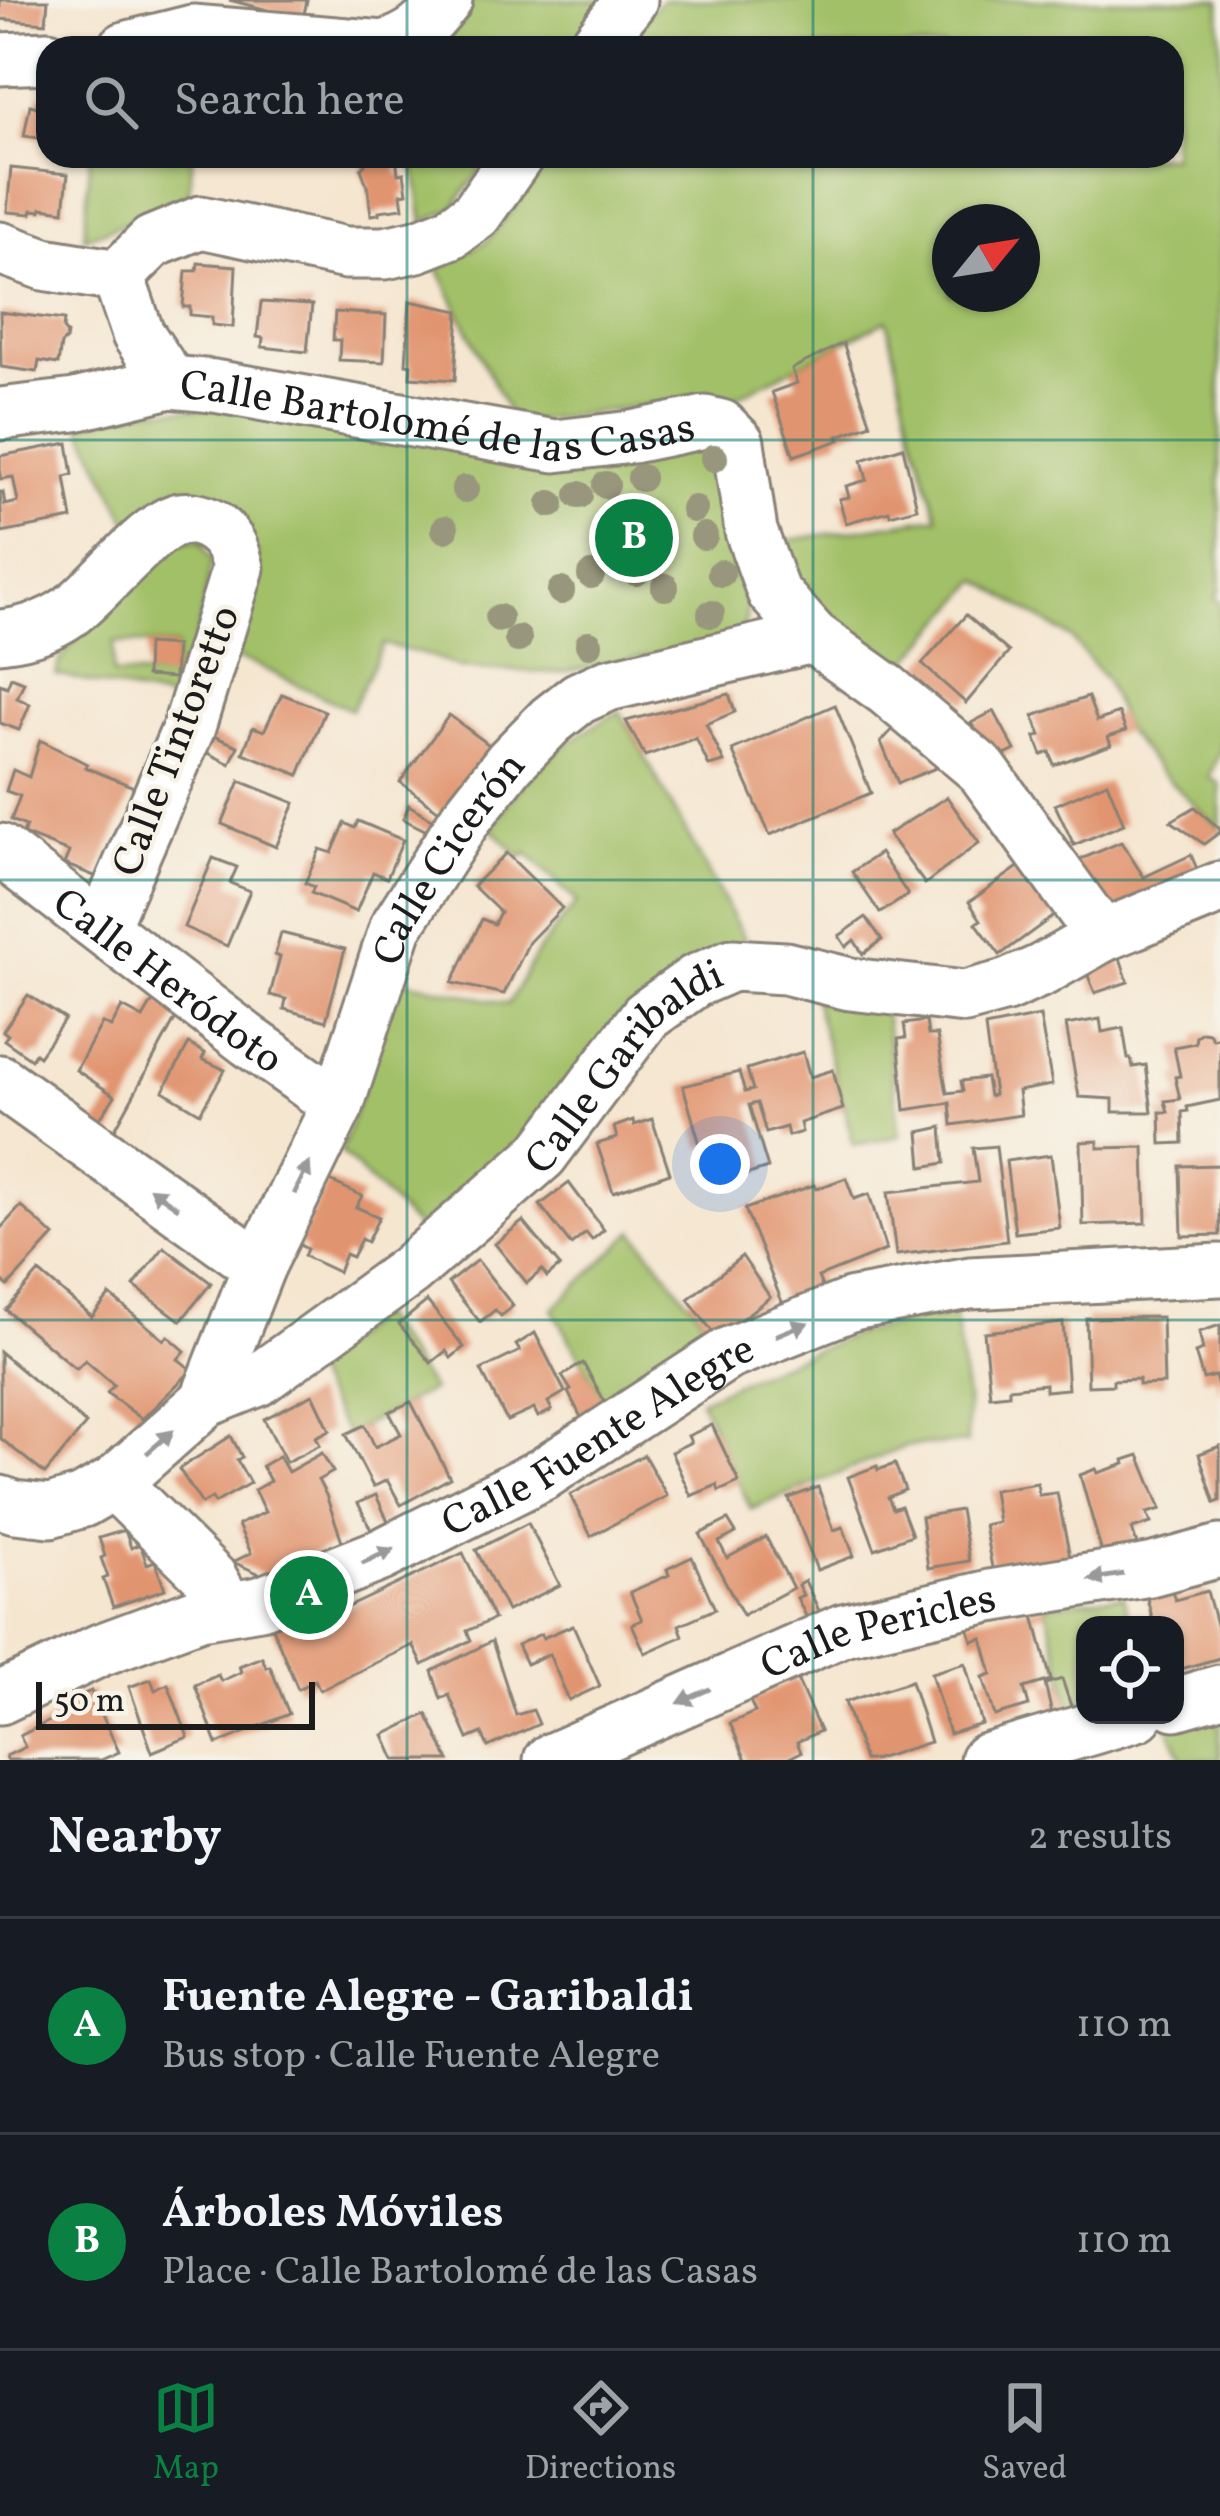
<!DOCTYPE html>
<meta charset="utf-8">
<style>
:root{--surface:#171b24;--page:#20242c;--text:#f1f3f6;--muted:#9ea1a6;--line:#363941;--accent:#0b8043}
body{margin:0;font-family:Vollkorn,serif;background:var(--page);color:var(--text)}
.controls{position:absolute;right:36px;bottom:36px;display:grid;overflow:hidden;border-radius:24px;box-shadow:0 3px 9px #0004}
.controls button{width:108px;height:108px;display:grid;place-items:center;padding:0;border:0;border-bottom:3px solid var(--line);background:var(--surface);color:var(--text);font:60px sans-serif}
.compass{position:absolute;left:932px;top:204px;width:108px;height:108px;border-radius:50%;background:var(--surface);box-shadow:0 3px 9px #0004;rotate:60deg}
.scale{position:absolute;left:36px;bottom:30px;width:279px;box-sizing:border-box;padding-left:12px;border:6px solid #1c1c1c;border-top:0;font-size:33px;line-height:42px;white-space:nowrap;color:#1c1c1c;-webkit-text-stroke:9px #f7f3e8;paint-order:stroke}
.you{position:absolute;left:720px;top:1164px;width:42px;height:42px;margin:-30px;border:9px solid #fff;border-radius:50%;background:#1a73e8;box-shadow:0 0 0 18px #1a73e833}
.badge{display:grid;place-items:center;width:78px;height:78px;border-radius:50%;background:var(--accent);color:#fff;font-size:39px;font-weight:700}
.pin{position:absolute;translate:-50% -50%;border:6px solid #fff;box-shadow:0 3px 12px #0006}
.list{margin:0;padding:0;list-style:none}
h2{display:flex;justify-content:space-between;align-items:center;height:156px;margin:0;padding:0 48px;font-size:51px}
h2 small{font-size:39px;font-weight:400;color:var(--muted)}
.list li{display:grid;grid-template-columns:78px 1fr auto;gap:36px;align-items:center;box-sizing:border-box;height:216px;padding:0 48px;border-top:3px solid var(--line)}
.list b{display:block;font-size:45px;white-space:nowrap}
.list p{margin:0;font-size:39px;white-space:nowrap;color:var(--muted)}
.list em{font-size:39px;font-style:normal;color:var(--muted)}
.icon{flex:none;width:66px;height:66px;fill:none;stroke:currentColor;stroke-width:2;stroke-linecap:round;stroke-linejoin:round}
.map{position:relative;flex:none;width:1220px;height:1760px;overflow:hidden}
.search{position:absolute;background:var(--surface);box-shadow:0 3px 9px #0004;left:36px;right:36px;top:36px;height:132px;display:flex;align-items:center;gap:30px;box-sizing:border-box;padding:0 42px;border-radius:36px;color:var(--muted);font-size:45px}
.sheet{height:588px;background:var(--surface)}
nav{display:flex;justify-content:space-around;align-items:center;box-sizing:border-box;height:168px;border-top:3px solid var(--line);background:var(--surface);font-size:33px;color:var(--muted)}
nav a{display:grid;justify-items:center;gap:6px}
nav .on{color:var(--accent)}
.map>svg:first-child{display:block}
.green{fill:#a2c068;stroke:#5f6e42;stroke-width:3;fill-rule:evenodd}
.building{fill:#e19470}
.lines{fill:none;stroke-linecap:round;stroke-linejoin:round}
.minor-casing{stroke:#888176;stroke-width:57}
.minor{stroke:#fff;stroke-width:51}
.tree{fill:#98967c}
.oneway{fill:#999}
.grid{fill:none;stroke:#0f766e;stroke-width:3;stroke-opacity:0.55}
.labels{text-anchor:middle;stroke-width:9;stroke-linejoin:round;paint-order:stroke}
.street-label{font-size:42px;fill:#1c1c1c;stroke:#f7f3e8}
</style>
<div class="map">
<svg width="1220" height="1760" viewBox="0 0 1220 1760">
<rect width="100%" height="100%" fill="#f7f3e8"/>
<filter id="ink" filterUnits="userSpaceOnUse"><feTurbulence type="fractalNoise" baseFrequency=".00833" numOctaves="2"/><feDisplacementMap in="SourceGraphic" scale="24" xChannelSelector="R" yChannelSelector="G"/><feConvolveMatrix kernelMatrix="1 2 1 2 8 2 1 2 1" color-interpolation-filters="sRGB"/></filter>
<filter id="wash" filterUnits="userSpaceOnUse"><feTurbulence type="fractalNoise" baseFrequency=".004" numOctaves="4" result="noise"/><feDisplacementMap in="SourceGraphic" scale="48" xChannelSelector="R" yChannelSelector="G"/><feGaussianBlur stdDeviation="2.7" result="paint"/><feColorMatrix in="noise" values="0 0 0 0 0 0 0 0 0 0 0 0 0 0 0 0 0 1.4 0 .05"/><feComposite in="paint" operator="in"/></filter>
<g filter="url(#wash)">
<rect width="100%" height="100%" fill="#f5e6d0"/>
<g class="green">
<polygon points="474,0 607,0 572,48 433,48 446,39"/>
<path d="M662 0H1220V590L1215 598 1220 601V751L1209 777 1220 784V829L1159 771 1126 731 1105 679 1071 638 979 580 896 675 808 598 789 573 777 542 938 517 910 424 887 320 727 402 690 399 533 421 509 415 438 268 487 241 519 201 548 156H1172V48H620L638 24ZM950 222H1022V294H950Z"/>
<polygon points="90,156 193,156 188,200 84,238"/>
<polygon points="413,156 491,156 452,209 423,222"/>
<path d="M150 409 259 410 701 447 721 460C727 494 725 535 734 568 742 597 754 600 742 633L723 642 559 673 459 668 434 657 383 644 351 710 252 663 231 657 257 553 131 529 80 424Z"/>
<path d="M201 541 212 561 193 657 179 702 56 675 60 661 107 600 173 542ZM114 642 176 646 174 677 113 674Z"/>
<path d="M620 711 749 947 419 1230 341 1152 398 979 508 1004 538 951 577 902 527 853 521 858 492 829C526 770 561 743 620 711Z"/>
<polygon points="814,999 885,1012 900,1136 854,1145"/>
<polygon points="634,1231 717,1338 606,1404 553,1309"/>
<polygon points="378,1315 432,1390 346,1434 310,1370"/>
<polygon points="955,1317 967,1400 967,1443 907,1446 751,1509 700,1400 758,1373 856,1334 915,1320"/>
<polygon points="1123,1596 1132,1625 1085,1625 1085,1708 1073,1712 1045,1605"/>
<polygon points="1220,1708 1220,1760 1183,1760 1167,1725"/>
</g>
<g id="blocks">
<g class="building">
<polygon points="0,0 48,0 46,23 0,19"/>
<polygon points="229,0 307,0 303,19"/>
<polygon points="39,95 48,96 48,139 24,136 30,105 37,107"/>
<polygon points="362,156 396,156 398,174 404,173 407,193 401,194 403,208 379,211 379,214 371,215 368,188 361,169 365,165"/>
<polygon points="11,168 68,174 64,211 42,208 41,211 32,210 31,214 7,212"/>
<polygon points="198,263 236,266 233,327 212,325 212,317 190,315 190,307 183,307 186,271 197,271"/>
<polygon points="410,301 459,311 455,380 410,377 411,365 406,364"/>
<polygon points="261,302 312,305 307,352 262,347 263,338 257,337"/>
<polygon points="0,312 64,320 63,329 67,334 66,340 61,344 58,364 39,361 37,372 1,367"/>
<polygon points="335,312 386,315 384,362 339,360 340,340 333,340"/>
<polygon points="843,343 871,424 838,436 840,440 794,456 772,392 797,383 792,369"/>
<polygon points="68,443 73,475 65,477 72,519 2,533 0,492 3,492 5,505 18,502 13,477 0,479 0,456"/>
<polygon points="903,447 917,508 890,515 889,511 846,523 839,499 849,497 846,486 867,480 862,460"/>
<polygon points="966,615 1009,652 966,703 922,664"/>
<polygon points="147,644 176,646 174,678 146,676"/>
<polygon points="11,677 24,682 17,698 30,704 19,730 0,723 0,684 7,687"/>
<polygon points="282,694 325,711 299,775 243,753 253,727 264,731"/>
<polygon points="729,694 735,712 706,724 724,762 709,766 696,738 645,756 626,721"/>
<polygon points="1088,697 1097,721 1119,713 1126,731 1108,737 1111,745 1054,765 1050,752 1042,755 1035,737 1041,735 1033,716"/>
<polygon points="835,705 871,793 770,835 732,750"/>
<polygon points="994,711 1015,750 993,761 971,723"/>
<polygon points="449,715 492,747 443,814 400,782"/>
<polygon points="894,728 941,766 898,783 881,742"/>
<polygon points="206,733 238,746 230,764 202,750"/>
<polygon points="40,740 87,764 85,767 134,787 97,877 64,864 69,852 23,834 26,826 11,820 20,796 6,791 13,770 29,777"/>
<polygon points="240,781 295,803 276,847 222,824"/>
<polygon points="1107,782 1124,824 1074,845 1055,805"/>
<polygon points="947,797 979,843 925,884 888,834"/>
<polygon points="409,805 444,827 439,837 403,819"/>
<polygon points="1195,807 1220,829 1220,832 1204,844 1171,821"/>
<polygon points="358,821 403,840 387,878 373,872 356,912 311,893 314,887 305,883 320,849 332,853 345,823 355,828"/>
<polygon points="1121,842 1144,877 1191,855 1200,876 1109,915 1072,863"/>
<polygon points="506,853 562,908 529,942 504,994 452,983 482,919 494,924 500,912 473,886"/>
<polygon points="880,853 908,895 880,913 852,872"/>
<polygon points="213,858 237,867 230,883 250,891 227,946 184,927"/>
<polygon points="1024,863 1059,912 1000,955 976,923 981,920 969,902"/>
<polygon points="866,917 882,940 863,954 854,940 846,947 839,936"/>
<polygon points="281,933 345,949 326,1021 284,1009 286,999 270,995 280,957 275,955"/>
<polygon points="1118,952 1128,982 1095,993 1086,971"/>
<polygon points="28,995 65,1019 39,1056 35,1053 31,1059 4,1040 8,1035 3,1031"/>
<polygon points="156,996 178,1014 109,1140 93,1129 115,1096 76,1070 102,1023 111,1027 122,1007 143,1018"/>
<polygon points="1040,1016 1052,1085 1018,1091 1021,1115 952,1125 950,1103 905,1110 898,1039 906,1038 904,1024 926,1021 928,1035 937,1035 947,1093 963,1091 961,1081 986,1078 989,1096 994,1095 985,1027"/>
<polygon points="1100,1019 1102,1032 1123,1028 1128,1059 1131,1059 1133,1067 1146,1065 1152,1112 1113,1112 1113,1099 1079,1097 1066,1025"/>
<polygon points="1202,1032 1209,1033 1213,1039 1220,1037 1220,1100 1187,1107 1188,1111 1182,1112 1183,1143 1161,1144 1160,1112 1168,1112 1165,1101 1180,1099 1175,1077 1180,1076 1174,1047 1195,1043 1196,1036"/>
<polygon points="189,1044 205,1053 202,1059 225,1070 200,1113 163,1091"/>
<polygon points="803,1052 810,1077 833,1070 843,1109 800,1123 802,1132 788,1136 786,1127 766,1133 757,1103 749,1105 768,1168 742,1176 731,1139 701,1148 683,1086 739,1072 745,1092 753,1090 747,1069"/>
<polygon points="652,1119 670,1173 613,1192 597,1144 617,1138 614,1127 633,1120 634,1125"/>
<polygon points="942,1127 945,1163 922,1167 919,1132"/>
<polygon points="1098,1141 1098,1148 1144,1147 1146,1223 1083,1225 1081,1142"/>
<polygon points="996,1146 1007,1241 896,1255 888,1192 978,1182 973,1148"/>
<polygon points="1051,1155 1060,1228 1015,1233 1006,1161"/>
<polygon points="1220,1165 1220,1235 1182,1236 1180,1166"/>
<polygon points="846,1178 854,1199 869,1194 886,1250 818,1277 826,1296 786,1312 745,1209 814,1185 816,1189"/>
<polygon points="328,1180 362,1196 356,1207 379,1217 367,1242 361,1239 352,1257 345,1254 338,1272 304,1256 307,1249 298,1244"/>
<polygon points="569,1183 604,1230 592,1240 586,1233 571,1245 540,1205"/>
<polygon points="21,1206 54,1236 8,1286 0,1279 0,1229"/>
<polygon points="523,1221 560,1266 547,1277 542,1270 527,1283 495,1244"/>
<polygon points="164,1247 211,1283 181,1321 134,1286"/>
<polygon points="742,1256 770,1297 717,1338 688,1299"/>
<polygon points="477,1260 513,1306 501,1316 495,1310 480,1322 448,1283"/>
<polygon points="39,1272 92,1317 110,1295 164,1340 168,1336 185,1351 178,1359 192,1370 142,1419 107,1393 114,1385 85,1360 76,1369 6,1310"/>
<polygon points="427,1301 464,1347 451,1358 446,1351 431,1363 399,1324"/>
<polygon points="1162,1317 1164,1384 1139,1385 1139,1379 1113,1380 1113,1385 1088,1386 1086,1318"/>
<polygon points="1063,1323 1068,1389 1045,1391 1045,1384 1009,1388 1009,1394 990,1396 984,1332"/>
<polygon points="1220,1325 1220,1391 1219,1391 1215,1376 1203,1379 1195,1353 1203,1350 1199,1332"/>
<polygon points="535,1333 565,1392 548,1402 552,1410 538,1417 534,1409 507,1421 481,1370 520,1351 516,1345"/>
<polygon points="0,1352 86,1424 45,1474 0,1438"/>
<polygon points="583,1363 606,1404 582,1419 568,1392 571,1390 562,1376"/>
<polygon points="313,1394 330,1430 316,1437 320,1445 286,1462 264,1419"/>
<polygon points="411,1402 450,1478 401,1505 387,1480 373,1487 346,1434 365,1425 375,1447 401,1434 389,1412"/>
<polygon points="712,1425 739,1482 719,1491 717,1485 691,1496 671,1452 691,1442 688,1436"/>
<polygon points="231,1436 242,1457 237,1460 250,1483 215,1503 212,1498 202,1504 179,1469"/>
<polygon points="1220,1446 1220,1501 1215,1503 1199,1454"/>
<polygon points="322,1453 333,1472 318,1480 326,1495 342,1541 267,1577 233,1562 251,1553 238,1525 265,1512 254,1490 270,1481 262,1466 279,1456 288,1472"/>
<polygon points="644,1455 667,1496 591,1536 570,1495"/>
<polygon points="1139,1455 1161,1509 1147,1513 1151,1523 1132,1529 1139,1551 1103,1557 1080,1475 1096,1469 1098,1473 1125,1464 1124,1460"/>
<polygon points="895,1464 905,1490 888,1497 893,1509 901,1506 912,1535 875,1549 848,1477 877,1466 878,1470"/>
<polygon points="1037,1483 1039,1495 1057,1493 1071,1562 993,1573 984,1525 998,1522 993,1490"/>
<polygon points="818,1487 834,1530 843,1527 854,1556 817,1570 789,1498"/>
<polygon points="376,1495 388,1521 371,1530 358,1503"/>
<polygon points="960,1510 969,1561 928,1568 921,1517"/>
<polygon points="728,1520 736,1533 719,1542 727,1558 766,1537 793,1588 743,1615 700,1534"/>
<polygon points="528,1523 560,1585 507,1611 476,1550"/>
<polygon points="125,1530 131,1548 140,1544 147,1564 155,1561 165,1589 113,1607 103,1579 108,1577 101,1558 105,1556 99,1538"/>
<polygon points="463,1553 494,1619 467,1631 471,1640 423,1665 413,1645 320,1690 315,1680 298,1689 268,1618 288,1612 298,1631 317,1622 320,1627 340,1618 338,1612"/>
<polygon points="692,1557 715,1609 679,1625 683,1636 645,1653 632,1624 642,1620 630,1592 669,1575 667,1569"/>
<polygon points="805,1581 821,1615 809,1622 797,1598 803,1595 798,1585"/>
<polygon points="1172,1591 1175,1600 1207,1591 1220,1639 1220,1658 1180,1669 1175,1653 1175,1625 1154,1625 1147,1598"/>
<polygon points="1045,1605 1047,1613 1034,1616 1051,1680 1024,1688 1029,1706 995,1716 983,1677 992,1674 982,1638 972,1641 966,1620"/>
<polygon points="573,1625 600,1686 569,1700 549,1654 526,1664 517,1645 541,1634 543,1638"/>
<polygon points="492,1641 516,1715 533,1710 539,1724 488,1747 482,1733 468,1739 449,1695 441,1699 432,1671"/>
<polygon points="262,1657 266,1667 270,1666 289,1714 217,1744 195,1685 218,1675 221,1681 241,1672 239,1666"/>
<polygon points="965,1663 982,1724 949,1734 931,1673"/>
<polygon points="151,1679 155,1690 168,1684 188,1737 152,1752 129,1687"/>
<polygon points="797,1679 820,1731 797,1742 801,1752 785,1760 746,1760 730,1723 755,1712 750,1701"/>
<polygon points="1062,1679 1073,1712 1053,1718 1045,1684"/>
<polygon points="911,1681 930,1742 873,1760 864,1760 845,1702"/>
<polygon points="91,1691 119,1752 101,1760 7,1760 6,1756 25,1747 20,1736 73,1709 68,1701"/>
<polygon points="427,1714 449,1760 395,1760 384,1735"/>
</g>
</g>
</g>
<g filter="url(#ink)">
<use href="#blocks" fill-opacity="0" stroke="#888176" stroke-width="3"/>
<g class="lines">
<g class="minor-casing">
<g id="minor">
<path d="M125 48 193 31 384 47C415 37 426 26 446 0"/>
<polyline points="594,48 631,0"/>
<polyline points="0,59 48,57"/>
<polyline points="0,248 44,264 118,276"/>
<polyline points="118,276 152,242 201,222 346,253 385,253 417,246 450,233 476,214 517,156"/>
<polyline points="118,276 138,334 170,382"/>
<path id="s1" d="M0 414 75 405 170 382 214 386 555 446 632 437 705 422 721 426 738 443 751 531 773 592 813 637 887 690 982 770 1102 936"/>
<path d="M0 636C29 633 56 624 78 605 103 585 150 525 180 519 191 517 206 521 215 528 230 539 234 551 238 568L189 727 103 926"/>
<path id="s2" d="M0 850 249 1041 338 1104"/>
<polyline points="0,1081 259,1266"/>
<path id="s3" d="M206 1401 259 1266 338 1104 396 927 465 819 510 762 551 720 579 698 608 685 813 637"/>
<polyline points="114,1483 211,1578 228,1608"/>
<path id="s4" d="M0 1502 15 1507 50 1511 83 1501 114 1483 206 1401 258 1380 409 1271 542 1155 646 1016 695 981 732 965 785 968 850 984 965 997 1006 986 1042 970 1102 936 1220 888"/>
<path id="s5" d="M0 1698 100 1650 200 1613 260 1603 381 1555 543 1474 727 1354 853 1304 970 1283 1220 1270"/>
<polyline points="1175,1704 1220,1691"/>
<path id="s6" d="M550 1760 843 1630 990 1596 1150 1570 1220 1551"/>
<polyline points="986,1760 1137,1715"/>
</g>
</g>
<use href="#minor" class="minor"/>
</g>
<g class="tree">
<circle cx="714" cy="458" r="14"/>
<circle cx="641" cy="478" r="14"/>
<circle cx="606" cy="485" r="14"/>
<circle cx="465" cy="489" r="14"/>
<circle cx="579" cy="495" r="14"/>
<circle cx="551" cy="504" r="14"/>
<circle cx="694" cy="509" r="14"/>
<circle cx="445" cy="529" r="14"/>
<circle cx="704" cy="536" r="14"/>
<circle cx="636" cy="572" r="14"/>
<circle cx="721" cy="573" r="14"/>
<circle cx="591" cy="575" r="14"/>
<circle cx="665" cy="587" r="14"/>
<circle cx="561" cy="591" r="14"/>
<circle cx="711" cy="614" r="14"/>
<circle cx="499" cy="618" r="14"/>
<circle cx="518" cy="639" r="14"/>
<circle cx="589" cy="644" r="14"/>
</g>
<defs><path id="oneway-solid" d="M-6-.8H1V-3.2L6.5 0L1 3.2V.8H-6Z" transform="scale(3)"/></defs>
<g class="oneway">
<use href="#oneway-solid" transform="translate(302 1178) rotate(-64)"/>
<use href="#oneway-solid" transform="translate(164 1198) rotate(-145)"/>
<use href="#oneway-solid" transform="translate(792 1329) rotate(-22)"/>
<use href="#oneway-solid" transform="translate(160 1442) rotate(-41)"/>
<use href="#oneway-solid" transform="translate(378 1556) rotate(-24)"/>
<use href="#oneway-solid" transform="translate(1106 1577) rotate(171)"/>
<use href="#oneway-solid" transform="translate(694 1696) rotate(156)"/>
</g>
</g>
<path class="grid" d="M407 0V48M813 0V48M407 156V1760M813 156V1760M0 440H1220M0 880H1220M0 1320H1220"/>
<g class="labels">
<g class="street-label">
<text dy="15" stroke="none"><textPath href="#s1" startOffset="444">Calle Bartolomé de las Casas</textPath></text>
<text transform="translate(174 740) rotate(-69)" y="15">Calle Tintoretto</text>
<text dy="15" stroke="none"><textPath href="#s3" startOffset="597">Calle Cicerón</textPath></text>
<text dy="15" stroke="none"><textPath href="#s2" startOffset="213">Calle Heródoto</textPath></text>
<text dy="15" stroke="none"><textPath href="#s4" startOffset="786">Calle Garibaldi</textPath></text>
<text dy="15" stroke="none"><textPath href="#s5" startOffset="657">Calle Fuente Alegre</textPath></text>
<text dy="15" stroke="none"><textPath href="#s6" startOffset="354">Calle Pericles</textPath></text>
</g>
</g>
</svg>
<div class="controls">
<button><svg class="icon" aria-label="locate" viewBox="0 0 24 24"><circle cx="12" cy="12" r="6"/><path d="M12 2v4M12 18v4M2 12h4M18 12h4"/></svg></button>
</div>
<svg class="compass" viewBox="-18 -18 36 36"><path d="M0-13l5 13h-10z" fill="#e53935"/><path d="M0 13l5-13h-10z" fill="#9ea1a6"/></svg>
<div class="scale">50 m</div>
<div class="you"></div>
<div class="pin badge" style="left:309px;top:1595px">A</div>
<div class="pin badge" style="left:634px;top:538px">B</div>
<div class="search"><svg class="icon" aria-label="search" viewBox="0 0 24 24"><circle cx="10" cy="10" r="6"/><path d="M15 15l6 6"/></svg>Search here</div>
</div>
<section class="sheet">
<h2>Nearby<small>2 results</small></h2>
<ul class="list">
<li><span class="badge">A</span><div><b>Fuente Alegre - Garibaldi</b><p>Bus stop · Calle Fuente Alegre</p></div><em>110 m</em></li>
<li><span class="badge">B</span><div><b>Árboles Móviles</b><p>Place · Calle Bartolomé de las Casas</p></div><em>110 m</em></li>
</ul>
</section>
<nav>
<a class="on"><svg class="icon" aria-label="map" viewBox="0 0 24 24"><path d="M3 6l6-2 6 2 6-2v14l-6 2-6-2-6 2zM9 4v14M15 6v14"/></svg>Map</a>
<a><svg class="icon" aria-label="directions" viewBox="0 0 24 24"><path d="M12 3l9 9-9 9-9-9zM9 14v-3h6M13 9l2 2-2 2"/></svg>Directions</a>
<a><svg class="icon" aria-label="saved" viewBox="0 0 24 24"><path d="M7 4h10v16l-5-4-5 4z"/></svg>Saved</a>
</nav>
